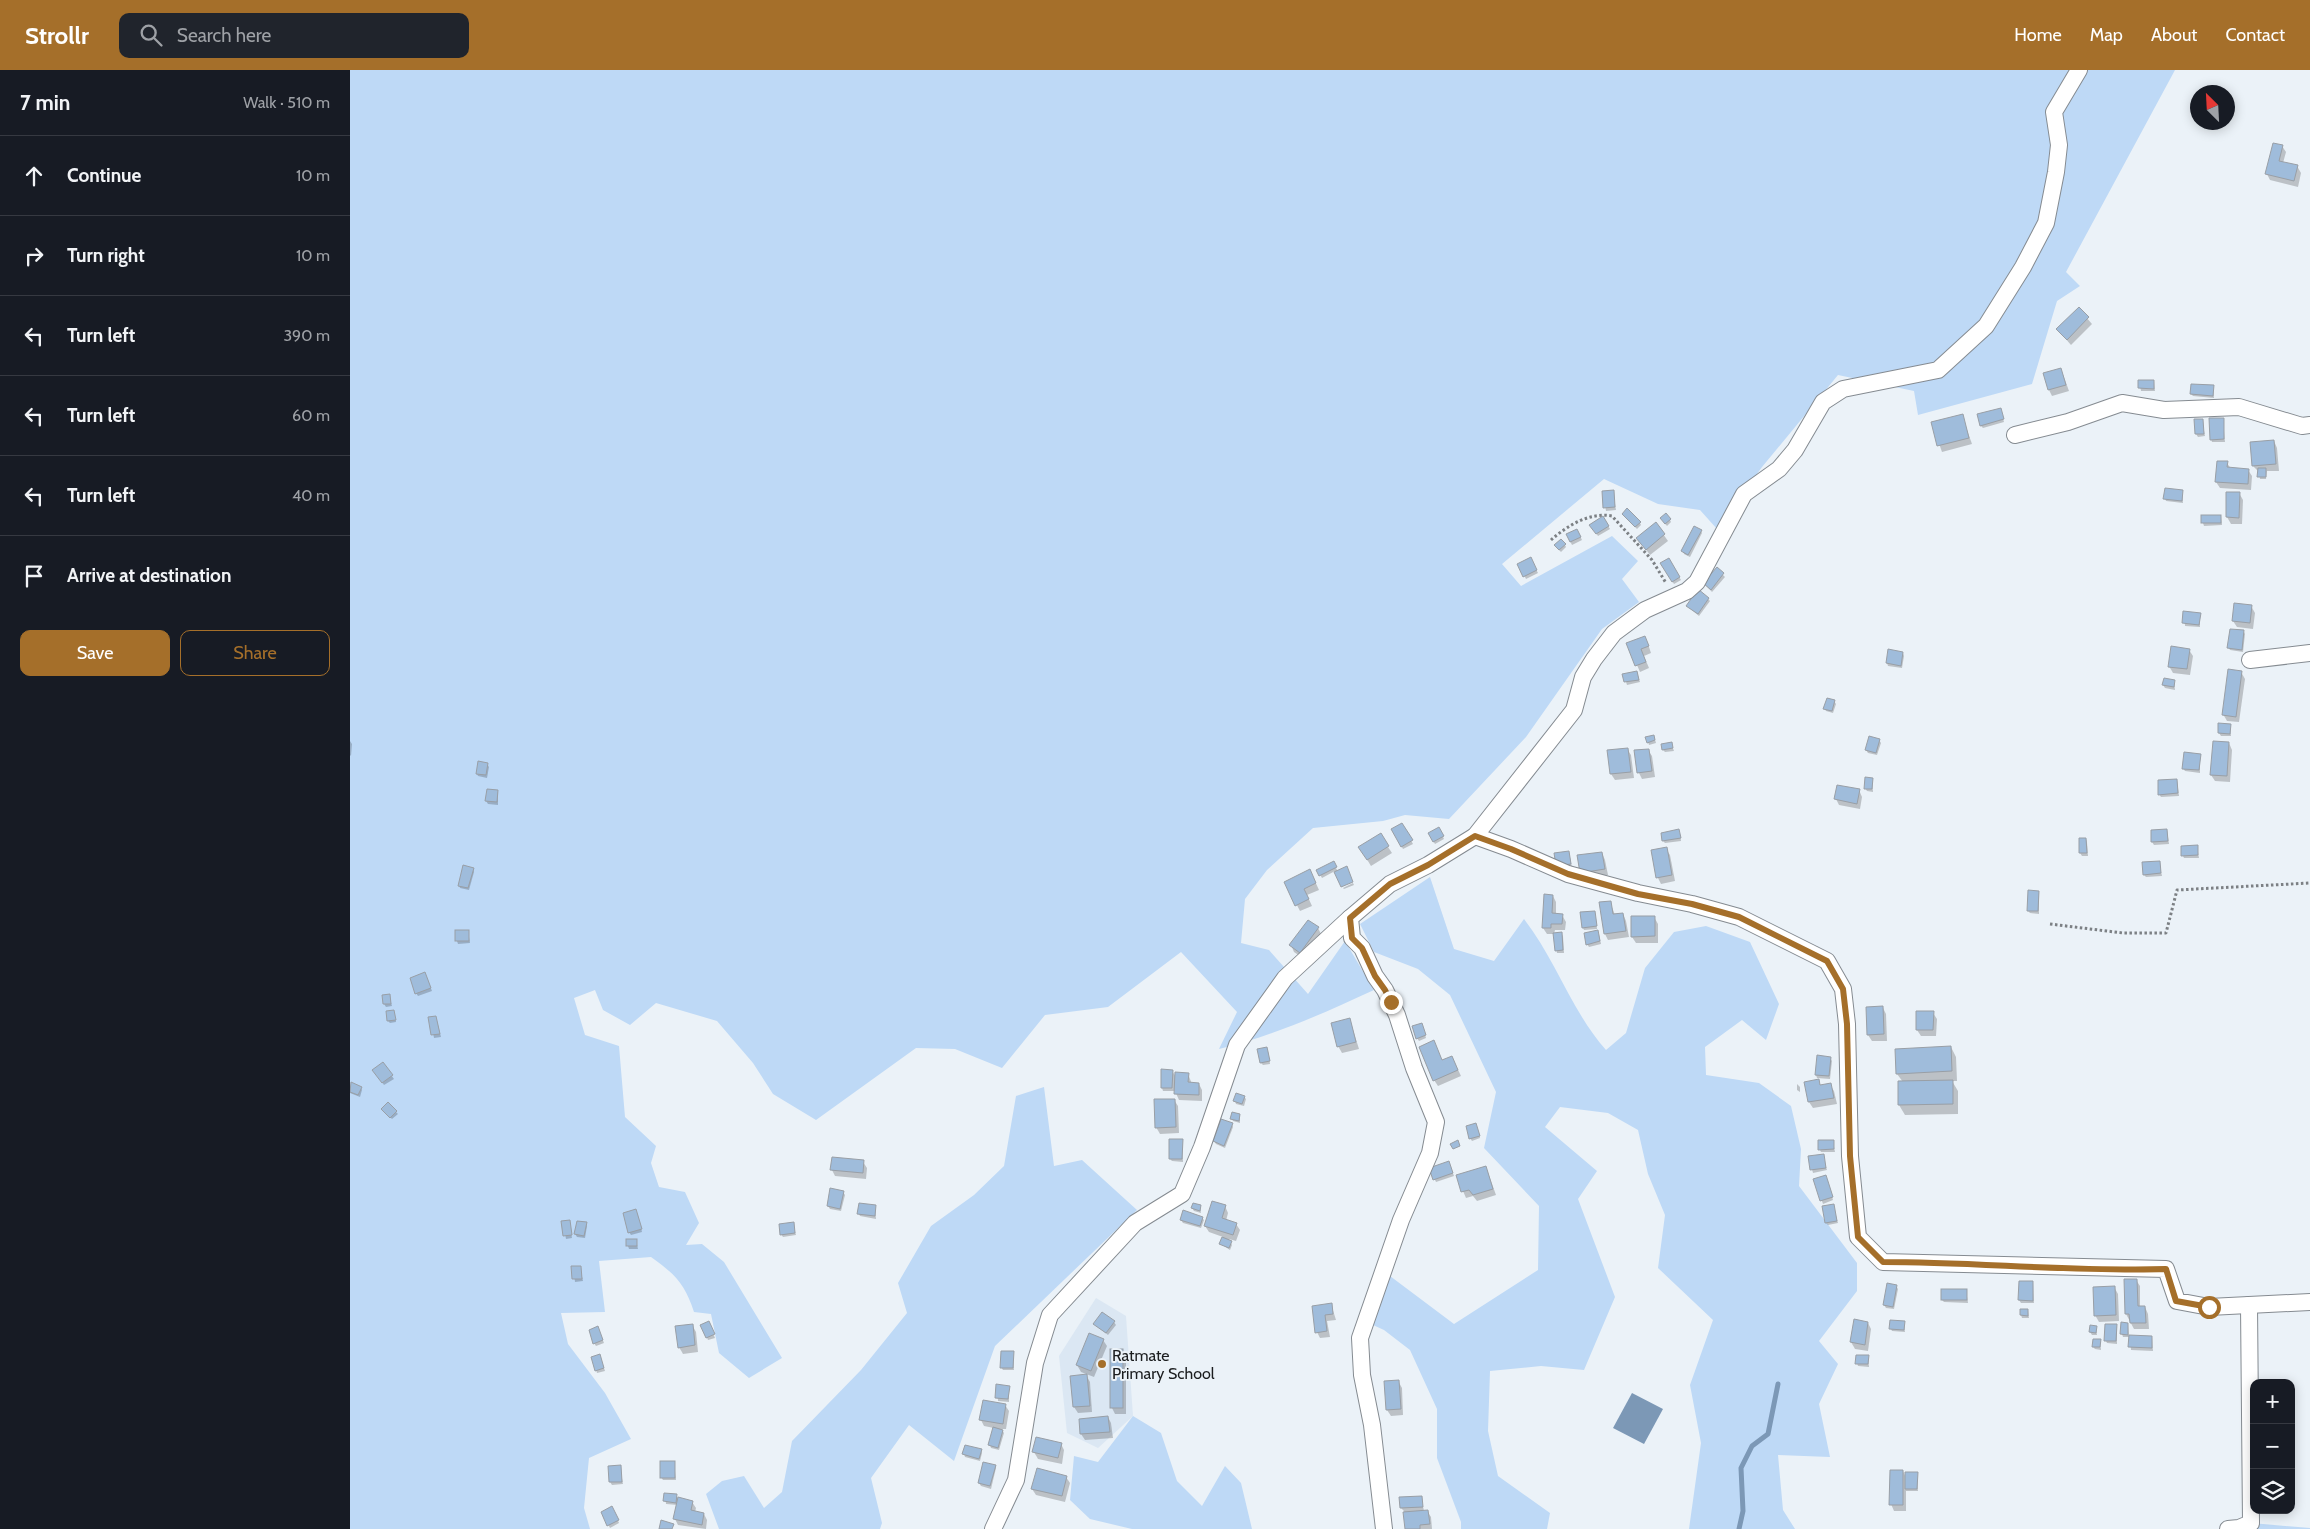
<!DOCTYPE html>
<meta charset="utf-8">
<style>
:root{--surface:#171b24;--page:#20242c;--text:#f1f3f6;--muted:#9ea1a6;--line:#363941;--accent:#a56f2a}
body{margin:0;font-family:Cabin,sans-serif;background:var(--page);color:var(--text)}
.controls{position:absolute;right:15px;bottom:15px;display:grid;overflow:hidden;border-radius:10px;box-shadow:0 2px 12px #0003}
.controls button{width:45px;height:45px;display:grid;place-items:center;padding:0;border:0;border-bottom:1px solid var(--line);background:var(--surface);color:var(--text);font:25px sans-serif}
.compass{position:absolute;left:1840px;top:15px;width:45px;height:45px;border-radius:50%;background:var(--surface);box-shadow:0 2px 12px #0003;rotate:336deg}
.stop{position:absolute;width:15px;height:15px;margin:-11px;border:4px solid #a56f2a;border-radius:50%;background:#fff}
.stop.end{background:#a56f2a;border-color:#fff;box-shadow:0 1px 5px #0008}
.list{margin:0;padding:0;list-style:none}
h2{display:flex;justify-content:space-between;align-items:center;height:65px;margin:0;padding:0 20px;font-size:21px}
h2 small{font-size:16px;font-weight:400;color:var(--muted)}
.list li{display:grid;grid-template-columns:32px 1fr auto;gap:15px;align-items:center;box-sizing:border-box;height:80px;padding:0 20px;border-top:1px solid var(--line)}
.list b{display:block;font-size:19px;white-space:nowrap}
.list em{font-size:16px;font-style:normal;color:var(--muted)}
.actions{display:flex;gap:10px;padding:15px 20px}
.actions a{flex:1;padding:11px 0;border:1px solid var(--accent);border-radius:10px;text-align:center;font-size:18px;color:var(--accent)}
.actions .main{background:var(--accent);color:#fff}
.icon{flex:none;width:28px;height:28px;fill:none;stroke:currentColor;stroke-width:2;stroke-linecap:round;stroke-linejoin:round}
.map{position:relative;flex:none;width:1960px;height:1459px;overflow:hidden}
header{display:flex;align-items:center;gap:30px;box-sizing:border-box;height:70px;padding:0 25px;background:var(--accent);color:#fff}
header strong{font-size:24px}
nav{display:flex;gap:28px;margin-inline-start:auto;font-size:18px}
.search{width:350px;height:45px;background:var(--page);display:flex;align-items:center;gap:12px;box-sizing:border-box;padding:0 18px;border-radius:10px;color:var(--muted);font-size:19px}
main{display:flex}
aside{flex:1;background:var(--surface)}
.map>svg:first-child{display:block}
.built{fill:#dbe7f3}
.green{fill:#bed9f6}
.water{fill:#7c98b6}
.shadow{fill:#0003}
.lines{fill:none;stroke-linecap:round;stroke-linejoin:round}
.stream{stroke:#7c98b6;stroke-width:5}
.building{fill:#9fbcdb;stroke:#999fa6}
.minor-casing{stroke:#858b91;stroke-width:18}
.path{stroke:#7c8084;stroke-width:3;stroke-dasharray:2.5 2.5;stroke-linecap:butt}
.minor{stroke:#fff;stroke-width:16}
.route{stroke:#a56f2a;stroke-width:6}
.poi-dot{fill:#a56f2a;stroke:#ebf2f8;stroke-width:2}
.labels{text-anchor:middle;stroke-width:4;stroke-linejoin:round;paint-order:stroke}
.poi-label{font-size:16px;fill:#1b1d1f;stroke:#ebf2f8;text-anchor:start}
</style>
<header>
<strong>Strollr</strong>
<div class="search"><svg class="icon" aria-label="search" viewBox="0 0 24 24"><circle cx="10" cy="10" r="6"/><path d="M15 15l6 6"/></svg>Search here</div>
<nav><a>Home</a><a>Map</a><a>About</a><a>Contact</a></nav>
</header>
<main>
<aside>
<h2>7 min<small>Walk · 510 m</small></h2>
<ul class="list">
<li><svg class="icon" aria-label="ahead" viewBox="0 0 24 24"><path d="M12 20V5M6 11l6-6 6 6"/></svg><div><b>Continue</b></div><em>10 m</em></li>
<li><svg class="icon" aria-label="right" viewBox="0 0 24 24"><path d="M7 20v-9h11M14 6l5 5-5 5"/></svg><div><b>Turn right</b></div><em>10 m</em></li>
<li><svg class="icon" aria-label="left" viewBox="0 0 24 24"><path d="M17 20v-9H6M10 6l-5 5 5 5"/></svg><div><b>Turn left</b></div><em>390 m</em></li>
<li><svg class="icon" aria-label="left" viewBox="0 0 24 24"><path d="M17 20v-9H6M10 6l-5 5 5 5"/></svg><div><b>Turn left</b></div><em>60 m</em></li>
<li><svg class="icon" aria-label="left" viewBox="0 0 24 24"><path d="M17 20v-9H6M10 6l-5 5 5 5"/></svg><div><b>Turn left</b></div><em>40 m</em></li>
<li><svg class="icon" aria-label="arrive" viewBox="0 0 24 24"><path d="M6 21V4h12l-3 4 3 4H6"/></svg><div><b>Arrive at destination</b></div></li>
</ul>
<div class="actions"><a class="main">Save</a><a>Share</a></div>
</aside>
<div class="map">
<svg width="1960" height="1459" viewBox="0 0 1960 1459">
<rect width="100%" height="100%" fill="#ebf2f8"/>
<polygon class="built" points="746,1228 776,1246 783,1346 748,1378 717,1363 709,1286"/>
<g class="green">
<path d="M0 0H1825L1716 202 1730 216 1707 231 1682 314 1568 345 1564 321 1488 305 1412 397 1367 459 1350 440 1308 434 1254 409 1152 494 1171 516 1262 466 1288 491 1272 509 1289 532 1252 559 1176 667 1099 749 1055 745 1033 751 963 758 917 800 895 829 891 873 919 880 958 924 995 871 1024 920C972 944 925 965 869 979L887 942 831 882 758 937 695 945 652 998 605 979 566 978 466 1050 423 1024 403 993 367 951 306 933 280 955 253 940 245 920 224 928 235 965 269 976 275 1047 306 1076 301 1093 309 1117 335 1122 349 1153 336 1175 352 1174 374 1192 432 1288 399 1308 369 1283 361 1244 344 1242C335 1214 325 1204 301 1187L249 1191 255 1242 211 1243 218 1274 255 1323 281 1369 239 1388 234 1438 240 1459H0Z"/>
<path d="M1080 807 1104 879 1144 891 1174 849C1206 890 1222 942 1256 980L1276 963 1295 898 1324 862 1356 856 1400 872 1429 934 1416 970 1392 950 1355 977 1356 1005 1409 1013 1441 1036 1451 1079 1449 1116 1507 1193V1221L1469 1271 1488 1294 1469 1334 1480 1387 1428 1385 1433 1440 1445 1459H1339L1351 1373 1340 1315 1363 1250 1308 1198 1315 1145 1298 1104 1288 1060 1258 1043 1210 1037 1195 1057 1247 1101 1228 1129 1265 1227 1234 1300 1191 1296 1140 1301 1138 1361 1148 1406 1200 1443 1197 1459H1111V1452L1087 1388V1339L1060 1280 1034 1260 1023 1255 1040 1206 1104 1254 1188 1200 1189 1136 1134 1078 1146 1022 1100 925 1068 899 1024 882 1010 854Z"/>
<polygon points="694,1017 704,1096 732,1090 787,1140 645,1276 604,1391 559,1355 521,1408 532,1453 530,1459 369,1459 356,1424 372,1411 394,1406 414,1438 432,1422 442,1371 511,1300 557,1243 548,1213 581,1156 624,1125 654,1096 666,1026"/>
<polygon points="783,1346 811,1363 827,1411 852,1436 875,1396 891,1413 902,1459 782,1459 740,1449 720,1430 724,1386 748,1392"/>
<polygon points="1901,1453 1960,1458 1960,1459 1902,1459"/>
</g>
<polygon class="water" points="1282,1323 1313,1339 1294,1374 1263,1358"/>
<g class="shadow">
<polygon points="1932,76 1936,82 1933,93 1947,96 1951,103 1948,117 1920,110 1917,104"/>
<polygon points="1729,239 1742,254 1721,275 1708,260"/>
<polygon points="1711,299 1719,321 1702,326 1699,320"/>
<polygon points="1789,311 1804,311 1805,321 1791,321"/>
<polygon points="1863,316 1864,328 1843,326 1841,324"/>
<polygon points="1651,342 1654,352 1633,358 1631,356"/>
<polygon points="1612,346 1622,374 1592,382 1582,353"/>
<polygon points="1873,349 1875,372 1862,372 1861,369"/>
<polygon points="1852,350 1855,366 1848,367 1846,364"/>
<polygon points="1924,371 1927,378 1929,401 1917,401 1916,409 1910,409 1909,402 1903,396"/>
<polygon points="1877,393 1881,399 1898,400 1902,406 1901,420 1870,418 1866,412"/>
<polygon points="1263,421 1266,440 1256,441 1253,422"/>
<polygon points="1832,421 1833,433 1816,431 1815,428"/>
<polygon points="1877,423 1889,423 1893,430 1892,454 1881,454 1877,447"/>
<polygon points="1273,444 1290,453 1291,455 1287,459"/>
<polygon points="1871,446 1872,455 1854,456 1853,453"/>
<polygon points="1253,448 1260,459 1248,466 1241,455"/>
<polygon points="1320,450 1321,452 1317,456 1313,451"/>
<polygon points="1306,454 1318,471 1300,485 1292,474"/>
<polygon points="1227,460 1232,470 1222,475 1217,465"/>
<polygon points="1351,461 1352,463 1340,487 1334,484 1333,481"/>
<polygon points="1215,475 1216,477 1211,482 1207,478"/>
<polygon points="1180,488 1188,503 1176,509 1169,494"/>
<polygon points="1318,490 1331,510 1324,514 1312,494"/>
<polygon points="1367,499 1375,507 1362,522 1354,513"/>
<polygon points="1358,529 1360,531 1349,546 1337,536"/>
<polygon points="1901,536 1905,543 1903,559 1887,557 1883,551"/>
<polygon points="1834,542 1850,544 1850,557 1835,556"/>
<polygon points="1894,562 1895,564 1893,582 1880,580 1879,578"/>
<polygon points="1278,574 1298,574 1301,583 1294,586 1299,598 1290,602"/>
<polygon points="1839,580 1843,586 1840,605 1823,603 1819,596"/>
<polygon points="1553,583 1554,586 1552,598 1538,596 1537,593"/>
<polygon points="1287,602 1290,612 1277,615 1274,605"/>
<polygon points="1891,602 1895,609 1889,652 1877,651 1873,644"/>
<polygon points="1824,611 1825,620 1815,618 1813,615"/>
<polygon points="1484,631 1486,634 1483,643 1476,641 1475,639"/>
<polygon points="1880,655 1881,666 1871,666 1869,663"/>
<polygon points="1304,666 1306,673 1299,675 1298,672"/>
<polygon points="1529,670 1531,673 1527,685 1518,683 1516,680"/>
<polygon points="0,671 2,674 1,686 0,685"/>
<polygon points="1321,673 1324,681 1315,682 1313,680"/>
<polygon points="1879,673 1882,680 1880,712 1865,711 1861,705"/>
<polygon points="1277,679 1281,685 1284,708 1265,710 1261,704 1258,681"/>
<polygon points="1298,680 1302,686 1305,707 1292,709 1289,703"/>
<polygon points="1850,685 1850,703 1835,701 1833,698"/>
<polygon points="137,694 139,697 137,708 128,706 127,704"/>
<polygon points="1522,709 1523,722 1517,721 1515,718"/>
<polygon points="1827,710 1829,726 1811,727 1809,724"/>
<polygon points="1509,720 1512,727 1510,739 1489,735 1486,729"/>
<polygon points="148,721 148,735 138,734 136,731"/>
<polygon points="1052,754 1063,774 1053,779 1042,760"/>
<polygon points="1089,759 1094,769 1085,774 1079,764"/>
<polygon points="1817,760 1819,774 1804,775 1802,772"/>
<polygon points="1330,764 1331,771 1315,773 1313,771"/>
<polygon points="1030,765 1042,783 1021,796 1010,778"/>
<polygon points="1730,769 1736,769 1737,772 1738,786 1732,786 1730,783"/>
<polygon points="1847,776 1849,788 1834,788 1833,786"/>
<polygon points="1316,779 1320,785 1325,811 1311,814 1308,808 1302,781"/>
<polygon points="1219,782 1222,797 1208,799"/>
<polygon points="1252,783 1255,790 1258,805 1235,809"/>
<polygon points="983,792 988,802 992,816 985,801 972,808 968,801"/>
<polygon points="1809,792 1812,806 1796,807 1794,805"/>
<polygon points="123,799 124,802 119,820 110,818 109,815"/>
<polygon points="963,807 969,820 957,825 962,836 950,841 935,812"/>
<polygon points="1003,813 1004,815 994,819 993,818"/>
<polygon points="1689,822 1689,844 1680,843 1678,841"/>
<polygon points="1203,826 1206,832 1206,845 1212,845 1216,852 1215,860 1205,860 1204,864 1211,864 1213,866 1214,883 1207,883 1204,864 1197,864 1193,858"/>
<polygon points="1260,832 1265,845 1273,844 1276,851 1279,867 1258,870 1255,864"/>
<polygon points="1245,842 1247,859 1234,860 1233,858"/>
<polygon points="1304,847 1308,854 1308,873 1286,873 1282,867"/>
<polygon points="968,858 971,864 954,889 944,882 941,875"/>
<polygon points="118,861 120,873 108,874 107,871"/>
<polygon points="1249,864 1251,874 1239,877 1237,874"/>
<polygon points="76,906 82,921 68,926 66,923"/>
<polygon points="39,925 42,936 36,937 34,934"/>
<polygon points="1533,938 1536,944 1537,971 1522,971 1518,965"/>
<polygon points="44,941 46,952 40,953 38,951"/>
<polygon points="1583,943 1587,949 1586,966 1571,966 1567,960"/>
<polygon points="86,947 91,967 84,968 80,948"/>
<polygon points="1000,950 1009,979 992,983 988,976"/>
<polygon points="1073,958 1076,968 1069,971 1067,968"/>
<polygon points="1601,977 1606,987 1607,1011 1602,1011 1608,1021 1608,1044 1555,1045 1549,1035 1549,1013 1553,1012 1547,1004"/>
<polygon points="918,981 920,994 913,995 911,993"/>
<polygon points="1102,987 1111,1006 1088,1016 1084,1010 1092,991"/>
<polygon points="1480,988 1482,991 1480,1009 1467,1008 1466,1005"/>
<polygon points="33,994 44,1009 34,1015 24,1000"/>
<polygon points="822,1001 826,1007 838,1004 842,1014 849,1014 852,1020 852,1031 829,1030 825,1021 813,1021 812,1018"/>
<polygon points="1468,1011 1471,1016 1480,1015 1484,1021 1487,1034 1463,1038 1459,1032 1456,1013"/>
<polygon points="1,1014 11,1018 12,1020 10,1027 0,1023"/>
<polygon points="1447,1014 1450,1017 1450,1022 1447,1020"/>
<polygon points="894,1027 896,1029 894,1036 886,1034 885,1031"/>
<polygon points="824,1030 828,1036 829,1063 810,1064 806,1057"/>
<polygon points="34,1041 46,1042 48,1044 42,1049"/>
<polygon points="890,1045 890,1053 883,1051 882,1049"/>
<polygon points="882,1054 883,1057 875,1078 866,1074 864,1071"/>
<polygon points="1127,1057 1130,1068 1122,1071 1120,1068"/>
<polygon points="832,1070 833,1092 822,1091 820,1089"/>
<polygon points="1483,1071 1485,1082 1471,1082 1470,1080"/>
<polygon points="1473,1086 1477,1100 1463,1103 1459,1088"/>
<polygon points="513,1092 517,1098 516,1109 485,1106 482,1100"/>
<polygon points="1100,1095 1104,1106 1086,1112 1080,1099"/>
<polygon points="1136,1097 1146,1125 1127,1131 1123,1126 1116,1128 1113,1121"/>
<polygon points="1465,1110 1477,1110 1483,1130 1473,1134"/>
<polygon points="493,1122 495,1125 491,1141 480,1139 478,1136"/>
<polygon points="1483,1135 1488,1153 1478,1155 1476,1153"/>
<polygon points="850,1136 851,1143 844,1141 842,1138"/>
<polygon points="875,1136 878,1143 876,1151 886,1154 890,1160 886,1171 879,1169 882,1175 880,1180 871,1174 873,1167 859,1162 855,1156"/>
<polygon points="525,1137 526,1149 510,1146 509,1144"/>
<polygon points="287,1143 292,1162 281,1165 279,1162"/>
<polygon points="852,1148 854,1150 851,1158 833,1153 831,1150"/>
<polygon points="219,1151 222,1168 216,1169 213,1152"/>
<polygon points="443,1153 446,1165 433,1167 431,1164"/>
<polygon points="236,1154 237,1156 235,1168 227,1167 225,1164"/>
<polygon points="286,1170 288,1179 279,1179 278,1176"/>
<polygon points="223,1197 230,1197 233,1211 225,1212"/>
<polygon points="1786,1210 1790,1216 1790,1237 1795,1237 1798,1244 1799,1259 1784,1259 1776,1244"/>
<polygon points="1683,1212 1684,1233 1671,1233 1669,1230"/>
<polygon points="1546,1216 1548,1219 1544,1239 1536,1238 1534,1235"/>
<polygon points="1764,1217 1768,1224 1769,1251 1749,1252 1745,1245"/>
<polygon points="1616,1220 1618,1233 1594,1232 1592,1230"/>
<polygon points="981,1234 986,1250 977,1251 980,1267 970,1268 967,1262 963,1237"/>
<polygon points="1678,1240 1679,1248 1672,1248 1671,1245"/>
<polygon points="764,1252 766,1255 758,1265 744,1254"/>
<polygon points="1518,1253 1521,1259 1518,1281 1505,1279 1501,1272"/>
<polygon points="1554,1253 1555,1262 1542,1261 1541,1259"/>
<polygon points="1778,1254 1779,1266 1802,1267 1803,1281 1781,1280 1780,1267 1773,1267 1772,1264"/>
<polygon points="342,1255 346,1262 348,1282 333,1284 329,1277"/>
<polygon points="352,1256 360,1256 365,1268 358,1270"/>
<polygon points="1767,1256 1767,1274 1757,1273 1756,1271"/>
<polygon points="1746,1257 1747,1265 1742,1265 1740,1262"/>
<polygon points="249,1261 254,1273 246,1276 244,1273"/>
<polygon points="753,1270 757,1276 744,1307 731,1302 727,1295"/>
<polygon points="1750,1270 1751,1280 1745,1279 1743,1277"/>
<polygon points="761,1281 772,1281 776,1287 776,1344 765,1344 762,1338"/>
<polygon points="663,1282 664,1300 653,1300 651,1297"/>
<polygon points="250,1286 255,1301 247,1303 246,1300"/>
<polygon points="1518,1286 1519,1297 1508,1296 1507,1293"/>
<polygon points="736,1305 740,1312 742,1342 728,1343 724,1337"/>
<polygon points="1048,1311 1052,1318 1053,1345 1041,1346 1037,1340"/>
<polygon points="647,1316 659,1317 659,1332 648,1331"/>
<polygon points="655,1335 659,1341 656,1359 651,1359 654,1363 649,1380 641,1378 640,1375 644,1358 634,1356 631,1350"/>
<polygon points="758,1347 761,1353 763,1368 735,1370 731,1364"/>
<polygon points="711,1374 714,1380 712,1394 688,1389 684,1382"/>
<polygon points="631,1380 632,1383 630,1391 615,1387 614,1384"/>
<polygon points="324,1392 326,1410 313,1410 311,1407"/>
<polygon points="634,1393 645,1396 646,1398 641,1419 631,1416 629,1413"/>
<polygon points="270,1397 273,1414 262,1415 260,1412"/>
<polygon points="1553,1401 1556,1408 1567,1403 1568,1421 1556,1421 1556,1441 1544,1441 1541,1434"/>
<polygon points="716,1407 720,1413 715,1432 686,1425 682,1419"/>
<polygon points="315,1424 327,1426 328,1429 342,1432 346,1438 345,1442 354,1444 357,1450 356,1459 328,1455 325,1449 328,1435 316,1434"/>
<polygon points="1071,1427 1074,1441 1077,1441 1081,1447 1082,1459 1056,1459 1054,1441 1051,1438 1050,1429"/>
<polygon points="262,1438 269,1453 260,1458 252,1442"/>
</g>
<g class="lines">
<polyline class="stream" points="1389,1459 1393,1441 1391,1398 1402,1376 1418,1364 1428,1314"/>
</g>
<g class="building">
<polygon points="1923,73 1933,75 1929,91 1948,95 1944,111 1915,104"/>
<polygon points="1729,237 1739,247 1717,270 1706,259"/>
<polygon points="1711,298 1716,315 1698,320 1693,303"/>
<polygon points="1788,310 1804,310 1804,319 1788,318"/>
<polygon points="1841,314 1864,315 1863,326 1840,324"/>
<polygon points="1651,338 1654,349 1630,356 1627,344"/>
<polygon points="1613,344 1619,368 1587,376 1581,352"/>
<polygon points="1859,348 1874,348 1874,369 1860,370"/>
<polygon points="1844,349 1853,349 1854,364 1845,364"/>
<polygon points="1924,370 1926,394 1902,396 1900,372"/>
<polygon points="1867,391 1878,391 1877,397 1899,399 1898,414 1865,412"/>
<polygon points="1908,398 1916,398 1916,407 1907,407"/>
<polygon points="1815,418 1833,420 1832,431 1813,429"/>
<polygon points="1264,420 1265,437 1253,438 1252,421"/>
<polygon points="1876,422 1890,422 1889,448 1876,447"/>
<polygon points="1277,438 1291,452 1285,457 1272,444"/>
<polygon points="1316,443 1321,449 1315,454 1310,448"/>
<rect x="1851" y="445" width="20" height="8"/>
<polygon points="1253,446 1259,456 1246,464 1239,455"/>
<polygon points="1306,452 1315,464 1296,480 1286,468"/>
<polygon points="1344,456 1352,460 1338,485 1331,481"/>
<polygon points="1227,459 1231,467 1220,472 1216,464"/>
<polygon points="1211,469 1216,474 1209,480 1204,475"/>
<polygon points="1181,487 1187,500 1173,507 1167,494"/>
<polygon points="1319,488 1330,507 1322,512 1310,493"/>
<polygon points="1367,497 1374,503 1361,520 1353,513"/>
<polygon points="1348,519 1359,528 1348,544 1336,536"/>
<polygon points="1884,533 1902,535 1900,553 1882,551"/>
<polygon points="1833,541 1851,543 1849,555 1832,553"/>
<polygon points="1880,559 1894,560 1892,580 1877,578"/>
<polygon points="1295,566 1299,576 1291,579 1296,592 1285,596 1276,573"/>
<polygon points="1821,576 1840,579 1837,599 1818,597"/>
<polygon points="1538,579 1553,582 1551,596 1536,593"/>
<polygon points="1878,599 1892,601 1886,647 1872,645"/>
<polygon points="1287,601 1289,610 1274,612 1272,604"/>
<polygon points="1814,608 1825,610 1824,617 1812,615"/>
<polygon points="1477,628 1485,630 1482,641 1473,639"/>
<polygon points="1868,653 1881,654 1880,664 1868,663"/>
<polygon points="1304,665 1305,670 1297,673 1295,667"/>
<polygon points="1519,666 1530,669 1526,683 1515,680"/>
<polygon points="1863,671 1879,672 1877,706 1860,705"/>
<polygon points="1322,672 1323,678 1312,680 1311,674"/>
<polygon points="1278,678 1281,702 1260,704 1257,680"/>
<polygon points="1299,679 1302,701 1287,703 1284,680"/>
<polygon points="1834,682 1851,684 1849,700 1832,699"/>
<polygon points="128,691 138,693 136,705 126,704"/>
<polygon points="1515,707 1523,708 1522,719 1514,719"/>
<polygon points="1827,709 1828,723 1808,725 1808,710"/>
<polygon points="1487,715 1510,719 1507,734 1484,729"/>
<polygon points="137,719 148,720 147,732 135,731"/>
<polygon points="1052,753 1063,770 1051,777 1041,759"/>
<polygon points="1089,757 1094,766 1083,772 1078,763"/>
<polygon points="1329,759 1331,768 1312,771 1311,763"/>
<polygon points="1817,759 1818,771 1801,772 1801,760"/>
<polygon points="1031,763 1039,776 1017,790 1008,777"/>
<polygon points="1729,768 1736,768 1737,783 1729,783"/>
<polygon points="1848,775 1848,785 1831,786 1831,776"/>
<polygon points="1317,777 1322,805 1306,808 1301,780"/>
<polygon points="1219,781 1221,794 1206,796 1204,783"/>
<polygon points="1252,782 1255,799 1230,803 1227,785"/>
<polygon points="984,791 987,797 969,806 966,800"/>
<polygon points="1810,791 1811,803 1793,805 1792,792"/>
<polygon points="113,795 124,798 118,818 108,816"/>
<polygon points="997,796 1003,812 991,817 984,802"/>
<polygon points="960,799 966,813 954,819 959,829 945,836 934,812"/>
<polygon points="1678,820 1689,821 1688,841 1677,841"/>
<polygon points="1194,824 1203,825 1202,843 1213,844 1212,854 1201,854 1201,858 1192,858"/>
<polygon points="1261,831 1263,844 1273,843 1276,861 1254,864 1249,832"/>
<polygon points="1245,841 1247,856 1232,858 1230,842"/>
<polygon points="1281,846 1305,846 1305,866 1281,867"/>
<polygon points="958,850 969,857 950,883 939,875"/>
<rect x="105" y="860" width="14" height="11"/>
<polygon points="1248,860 1250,871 1236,875 1234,863"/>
<polygon points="1212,862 1213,880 1205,881 1203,863"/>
<polygon points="75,902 81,918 65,924 60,908"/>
<polygon points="40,924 41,934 33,934 32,925"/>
<polygon points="1533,936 1534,964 1517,965 1516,937"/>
<polygon points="44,940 46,950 37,951 36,941"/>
<polygon points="1566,941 1584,941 1583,960 1566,960"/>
<polygon points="86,946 90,964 81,965 78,947"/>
<polygon points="1000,948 1006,972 987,977 981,953"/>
<polygon points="1072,953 1076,965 1066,969 1062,956"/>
<polygon points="1084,970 1092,990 1102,986 1108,1000 1083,1011 1069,977"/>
<polygon points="1601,976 1602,1001 1546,1004 1545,979"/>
<polygon points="917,977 920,991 910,993 907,979"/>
<polygon points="1467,985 1481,987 1479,1006 1465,1005"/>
<polygon points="33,992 43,1005 32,1013 22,1000"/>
<polygon points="811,999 823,1000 822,1018 811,1018"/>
<polygon points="825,1002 839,1003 838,1012 849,1013 849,1025 824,1024"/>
<polygon points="1469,1009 1470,1015 1481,1013 1484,1028 1458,1032 1454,1012"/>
<polygon points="1603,1010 1603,1034 1548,1035 1548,1011"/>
<polygon points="1,1012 12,1017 8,1025 0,1022"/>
<polygon points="886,1023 895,1026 892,1034 883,1031"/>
<polygon points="804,1029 825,1029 826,1057 805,1058"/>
<polygon points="38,1032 47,1041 40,1048 31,1039"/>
<polygon points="882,1042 890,1044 889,1051 880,1049"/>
<polygon points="871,1049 883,1053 874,1076 863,1071"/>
<polygon points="1126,1053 1130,1066 1119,1069 1116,1056"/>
<polygon points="819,1069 833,1069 832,1089 819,1089"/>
<polygon points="1108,1070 1110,1076 1103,1079 1100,1074"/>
<polygon points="1468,1070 1484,1070 1484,1079 1468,1080"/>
<polygon points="1474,1084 1476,1098 1460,1100 1458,1086"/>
<polygon points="482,1087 514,1090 513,1103 480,1100"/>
<polygon points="1099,1091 1103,1103 1083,1110 1079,1098"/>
<polygon points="1136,1096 1143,1119 1123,1125 1119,1120 1111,1122 1106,1105"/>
<polygon points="1476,1105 1483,1127 1470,1131 1463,1109"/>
<polygon points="480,1118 494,1121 490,1139 477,1136"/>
<polygon points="862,1131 876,1135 872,1148 887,1153 883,1165 854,1156"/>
<polygon points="509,1133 526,1135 525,1146 507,1144"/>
<polygon points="843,1133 851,1135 850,1141 841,1138"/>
<polygon points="1484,1134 1487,1151 1475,1153 1472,1136"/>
<polygon points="286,1139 292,1159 278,1163 273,1143"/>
<polygon points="833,1140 853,1147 850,1156 830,1150"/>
<polygon points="220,1150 222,1165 213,1166 211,1151"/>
<polygon points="227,1151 237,1152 234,1166 224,1164"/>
<polygon points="444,1152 445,1163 430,1165 429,1154"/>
<polygon points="872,1167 882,1171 879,1178 869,1174"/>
<rect x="276" y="1169" width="11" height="7"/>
<polygon points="221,1196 231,1196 232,1209 222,1209"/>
<polygon points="1774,1209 1787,1209 1788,1236 1795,1236 1796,1253 1780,1253 1779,1244 1775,1244"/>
<polygon points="1669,1211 1683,1211 1683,1231 1668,1230"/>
<polygon points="1537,1213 1547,1215 1543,1237 1533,1235"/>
<polygon points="1765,1216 1766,1245 1744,1246 1743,1217"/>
<rect x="1591" y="1219" width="26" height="11"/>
<polygon points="982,1233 983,1244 975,1245 977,1261 965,1263 962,1236"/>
<polygon points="1670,1239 1678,1239 1678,1246 1670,1245"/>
<polygon points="752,1242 765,1251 756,1263 743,1254"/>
<polygon points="1504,1249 1518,1252 1515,1275 1500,1272"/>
<polygon points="1540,1250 1555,1251 1554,1260 1539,1259"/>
<polygon points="359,1251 365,1264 356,1268 350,1255"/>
<polygon points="1771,1252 1778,1253 1778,1265 1770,1264"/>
<polygon points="343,1254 345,1275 328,1278 325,1256"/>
<polygon points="1755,1254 1767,1254 1766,1271 1754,1271"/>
<polygon points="1740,1255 1747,1256 1746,1263 1739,1262"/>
<polygon points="248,1256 253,1270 243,1274 239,1260"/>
<polygon points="739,1263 754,1269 741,1301 726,1295"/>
<polygon points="1779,1265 1802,1266 1802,1278 1778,1277"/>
<polygon points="1743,1269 1751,1269 1750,1277 1742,1277"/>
<rect x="760" y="1279" width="13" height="59"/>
<polygon points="651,1281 664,1281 663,1298 650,1298"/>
<polygon points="250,1284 254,1298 245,1301 241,1287"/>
<polygon points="1506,1285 1519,1285 1518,1294 1505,1294"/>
<polygon points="737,1304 740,1336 723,1337 720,1306"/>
<polygon points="1049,1310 1051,1339 1036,1340 1034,1311"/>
<polygon points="646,1314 660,1316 658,1329 645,1328"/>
<polygon points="633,1330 656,1334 653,1354 629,1350"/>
<polygon points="758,1346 760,1362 730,1364 729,1349"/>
<polygon points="643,1357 653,1360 648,1378 638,1375"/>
<polygon points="686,1367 712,1373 708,1388 682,1382"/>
<polygon points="615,1375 632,1379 629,1389 612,1384"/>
<rect x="310" y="1391" width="15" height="17"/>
<polygon points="633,1392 646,1395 640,1416 628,1413"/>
<polygon points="271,1395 272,1412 259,1412 258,1396"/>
<polygon points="687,1398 717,1406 712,1426 681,1419"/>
<polygon points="1540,1400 1553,1400 1553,1435 1539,1435"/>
<polygon points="1555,1402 1568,1402 1567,1419 1555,1419"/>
<polygon points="314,1423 327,1424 326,1433 313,1431"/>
<polygon points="1072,1426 1073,1437 1050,1438 1049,1427"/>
<polygon points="328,1427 343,1431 341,1440 354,1443 352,1455 323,1449"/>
<polygon points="262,1436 269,1450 257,1456 251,1442"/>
<polygon points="1078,1440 1080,1454 1070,1455 1070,1459 1055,1459 1053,1442"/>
<polygon points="311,1450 324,1454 322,1459 309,1459"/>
</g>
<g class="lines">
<g class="minor-casing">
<g id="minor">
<polyline points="1665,365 1718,352 1772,333 1814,340 1889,337 1952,356 1960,355"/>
<polyline points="1900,590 1960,583"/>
<polyline points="1125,766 1161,779 1218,804 1288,823 1342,834 1389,847 1477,891 1493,919 1497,954 1500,1086 1508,1167 1533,1192 1816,1199 1827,1231 1859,1237 1960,1232"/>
<polyline points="643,1459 666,1410 685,1293 700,1245 785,1153 832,1124 852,1077 887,975 935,908 1000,848"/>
<polyline points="1034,1459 1022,1355 1012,1305 1010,1268 1051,1150 1080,1083 1086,1052 1064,998 1047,945 1035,920 1025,906 1012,878 1002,868 1000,848 1040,814 1078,795 1125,766 1224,640 1233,607 1244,589 1264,563 1295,540 1337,521 1347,512 1394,424 1429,399 1445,380 1473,332 1493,319 1588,300 1636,256 1673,197 1696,153 1706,102 1709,75 1704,42 1729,0"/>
<polyline points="1878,1459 1889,1458 1901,1453 1899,1235"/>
</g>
</g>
<g class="path">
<path d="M1201 470C1218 455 1240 442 1262 446L1302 490 1316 513"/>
<polyline points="1700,854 1773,863 1816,863 1827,820 1960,813"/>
</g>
<use href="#minor" class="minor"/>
</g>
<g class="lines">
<path class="route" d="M1041 932 1035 920 1025 906 1012 878 1002 868 1000 848 1040 814 1078 795 1125 766 1161 779 1218 804 1288 824 1342 834 1389 847 1477 891 1493 919 1497 954 1500 1086 1508 1167 1533 1192C1627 1192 1722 1202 1816 1199L1826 1231 1859 1237"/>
</g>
<circle class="poi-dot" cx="752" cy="1294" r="5"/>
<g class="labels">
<g class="poi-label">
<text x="762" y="1291">Ratmate<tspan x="762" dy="18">Primary School</tspan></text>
</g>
</g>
</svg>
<div class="controls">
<button>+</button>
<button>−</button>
<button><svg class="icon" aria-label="layers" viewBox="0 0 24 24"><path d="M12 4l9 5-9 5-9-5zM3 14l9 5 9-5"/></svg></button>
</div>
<svg class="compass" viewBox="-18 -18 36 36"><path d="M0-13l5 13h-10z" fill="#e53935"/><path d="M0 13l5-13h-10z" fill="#9ea1a6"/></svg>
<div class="stop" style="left:1859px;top:1237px"></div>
<div class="stop end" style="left:1041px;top:932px"></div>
</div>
</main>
